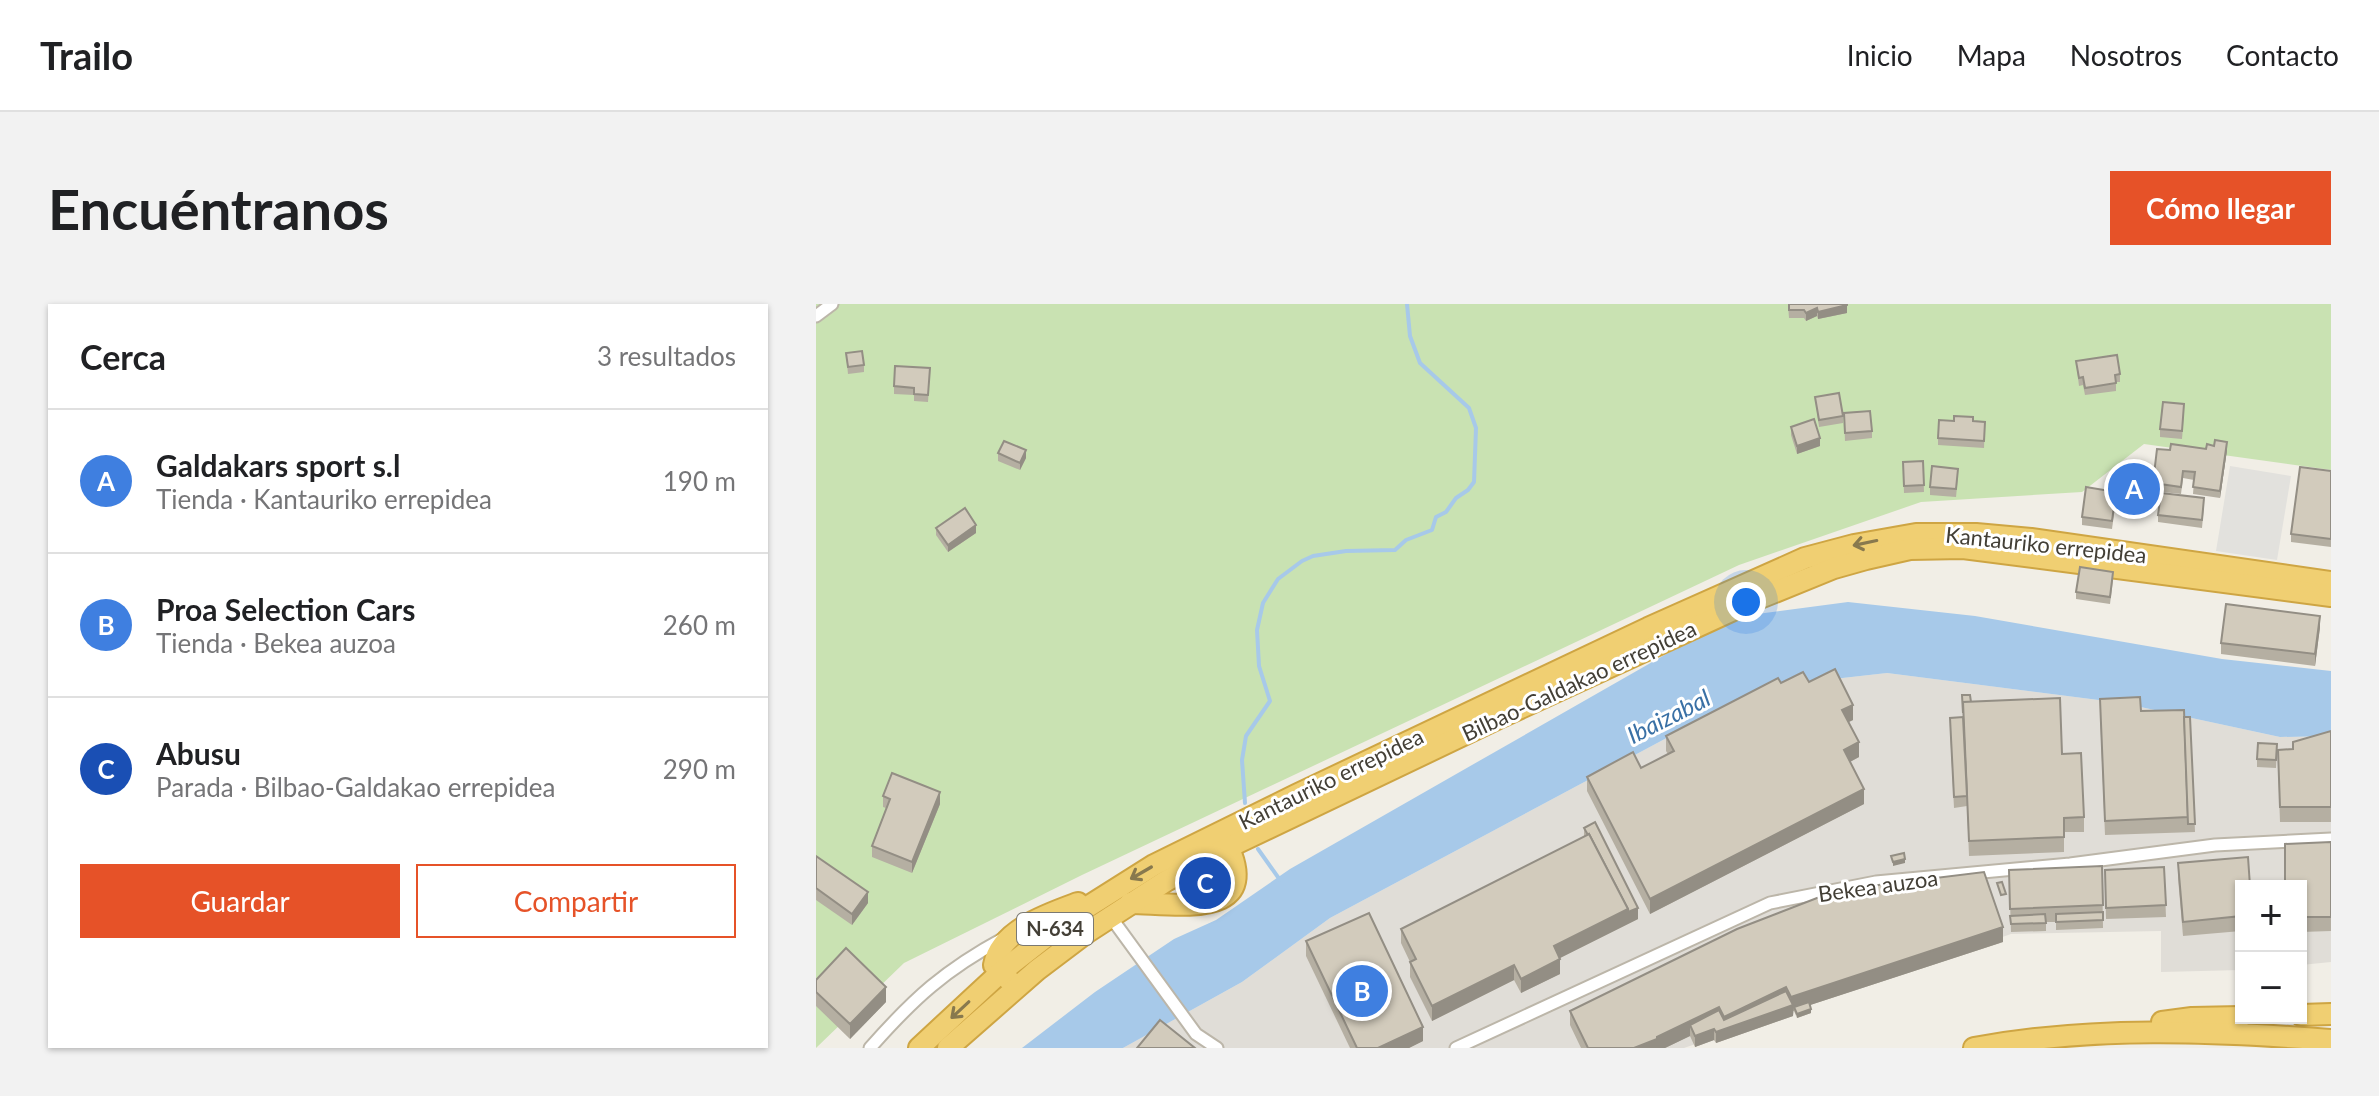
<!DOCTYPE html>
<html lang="es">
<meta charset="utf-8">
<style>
:root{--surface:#fff;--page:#f2f2f2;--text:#202124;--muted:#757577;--line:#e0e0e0;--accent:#e65228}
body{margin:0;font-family:Lato,sans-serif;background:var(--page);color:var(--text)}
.controls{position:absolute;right:24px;bottom:24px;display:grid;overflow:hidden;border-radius:0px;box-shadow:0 2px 6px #0004}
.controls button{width:72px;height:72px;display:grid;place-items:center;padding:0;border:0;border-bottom:2px solid var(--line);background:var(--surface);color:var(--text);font:40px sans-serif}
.you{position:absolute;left:930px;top:298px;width:28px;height:28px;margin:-20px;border:6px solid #fff;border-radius:50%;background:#1a73e8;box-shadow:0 0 0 12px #1a73e833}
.badge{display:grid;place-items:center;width:52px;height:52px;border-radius:50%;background:var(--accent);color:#fff;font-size:26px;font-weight:700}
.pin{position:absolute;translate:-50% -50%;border:4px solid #fff;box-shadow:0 2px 8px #0006}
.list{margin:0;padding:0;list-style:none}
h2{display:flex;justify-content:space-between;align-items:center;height:104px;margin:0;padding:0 32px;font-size:34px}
h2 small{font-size:26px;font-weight:400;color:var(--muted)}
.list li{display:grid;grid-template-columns:52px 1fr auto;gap:24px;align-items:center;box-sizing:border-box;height:144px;padding:0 32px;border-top:2px solid var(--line)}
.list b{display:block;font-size:30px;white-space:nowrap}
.list p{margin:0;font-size:26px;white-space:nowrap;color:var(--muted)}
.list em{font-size:26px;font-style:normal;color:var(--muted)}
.actions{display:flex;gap:16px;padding:24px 32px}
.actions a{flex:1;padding:18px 0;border:2px solid var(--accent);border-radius:0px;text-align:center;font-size:28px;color:var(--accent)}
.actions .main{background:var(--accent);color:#fff}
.map{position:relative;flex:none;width:1515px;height:744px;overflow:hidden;border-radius:0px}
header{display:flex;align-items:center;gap:48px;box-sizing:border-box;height:112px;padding:0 40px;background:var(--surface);border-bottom:2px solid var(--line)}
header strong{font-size:38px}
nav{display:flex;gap:44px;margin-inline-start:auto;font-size:28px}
.intro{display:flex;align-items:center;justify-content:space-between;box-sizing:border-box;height:192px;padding:0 48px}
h1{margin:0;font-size:56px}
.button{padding:20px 36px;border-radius:0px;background:var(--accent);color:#fff;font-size:28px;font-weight:700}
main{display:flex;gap:48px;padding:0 48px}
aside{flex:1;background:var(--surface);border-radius:0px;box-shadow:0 2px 6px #0004}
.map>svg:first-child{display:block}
.industrial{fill:#e0ddd7}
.green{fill:#c9e2b2}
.parking{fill:#e2e1dd}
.water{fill:#a7c9e9}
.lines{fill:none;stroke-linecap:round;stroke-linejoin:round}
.stream{stroke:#a7c9e9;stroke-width:4}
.street-casing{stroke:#bcb6a9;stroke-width:15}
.highway-casing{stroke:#cea543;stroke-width:24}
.street{stroke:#fff;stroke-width:11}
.highway{stroke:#f0cf72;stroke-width:20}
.wall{fill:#b5afa2}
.shaded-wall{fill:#938e84}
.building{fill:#d2cbbc;stroke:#938e84;stroke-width:2}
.oneway{stroke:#88794e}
.labels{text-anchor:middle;stroke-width:6;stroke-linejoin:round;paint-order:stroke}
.shield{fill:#fff;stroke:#7b7972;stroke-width:2}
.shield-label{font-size:20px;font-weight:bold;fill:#433f36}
.street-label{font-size:22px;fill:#433f36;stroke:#fff}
.water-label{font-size:24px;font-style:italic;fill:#3970a5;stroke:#fff}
</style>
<header>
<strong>Trailo</strong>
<nav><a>Inicio</a><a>Mapa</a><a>Nosotros</a><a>Contacto</a></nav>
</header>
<div class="intro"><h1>Encuéntranos</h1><a class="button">Cómo llegar</a></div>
<main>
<aside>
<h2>Cerca<small>3 resultados</small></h2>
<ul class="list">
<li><span class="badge" style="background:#3f7fe0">A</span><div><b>Galdakars sport s.l</b><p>Tienda · Kantauriko errepidea</p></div><em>190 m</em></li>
<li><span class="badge" style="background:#3f7fe0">B</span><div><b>Proa Selection Cars</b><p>Tienda · Bekea auzoa</p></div><em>260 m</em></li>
<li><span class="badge" style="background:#1a4fb4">C</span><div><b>Abusu</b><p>Parada · Bilbao-Galdakao errepidea</p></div><em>290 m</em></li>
</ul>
<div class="actions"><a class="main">Guardar</a><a>Compartir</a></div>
</aside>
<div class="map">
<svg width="1515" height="744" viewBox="0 0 1515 744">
<rect width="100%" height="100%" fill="#f1eee6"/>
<polygon class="industrial" points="1071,369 1306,399 1464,433 1515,432 1515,658 1485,661 1485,582 1425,582 1425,666 1345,668 1345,627 1195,630 868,744 307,744 426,678 514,614 946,383"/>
<polygon class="green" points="0,0 1515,0 1515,166 1328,140 1266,188 1105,198 923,261 266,571 88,659 0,744"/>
<polygon class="parking" points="1414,162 1475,172 1461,256 1400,247"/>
<polygon class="water" points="1032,298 1159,312 1406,355 1515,367 1515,432 1464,433 1306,399 1071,369 946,383 514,614 426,678 307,744 206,744 279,688 358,635 400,616 474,565 887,329 941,310"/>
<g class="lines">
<g class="stream">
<polyline points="429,499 426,456 430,432 454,397 443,362 441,326 447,299 462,275 486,257 497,252 530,247 579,246 590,236 616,226 620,213 630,208 640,194 652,186 658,178 660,124 653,104 604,59 594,32 591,0"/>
<polyline points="442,545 464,576"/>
</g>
<g class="street-casing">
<g id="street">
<polyline points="0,12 16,0"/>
<polyline points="294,612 380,730 401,744"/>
<path d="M54 744C98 694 129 666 188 634"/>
<polyline points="640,744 954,599 1060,578 1254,560 1399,541 1515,535"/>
</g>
</g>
<g class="highway-casing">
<g id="highway">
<path d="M314 599C367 600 452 616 407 532"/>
<path d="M193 676 178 661C184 626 232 610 262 599"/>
<polyline points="1485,711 1515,710"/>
<polyline points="1346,718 1376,714 1425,713"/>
<polyline points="103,744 185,668 254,614 338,561 480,491 832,324 989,254 1038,241 1100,230 1160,230 1215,235 1515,278"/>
<polyline points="132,744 221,666 270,629 350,577 413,543 685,413 939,296 1018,264 1050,255 1094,245 1147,244 1515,292"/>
<path d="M1158 744C1275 722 1397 727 1515 736"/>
</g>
</g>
<use href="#street" class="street"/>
<use href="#highway" class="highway"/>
</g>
<g class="wall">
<polygon points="972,0 1031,0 1031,9 1002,15 1001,12 990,17 988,14 973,14"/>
<polygon points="30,49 48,61 48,68 32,70"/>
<polygon points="1260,57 1304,70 1304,78 1300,78 1300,87 1269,91 1267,81 1263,82"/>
<polygon points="114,64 112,98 98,97 98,91 78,90 78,82"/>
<polygon points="999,93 1027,112 1027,119 1003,123"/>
<polygon points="1368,108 1366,135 1344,133 1344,125"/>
<polygon points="1028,109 1056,127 1056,134 1029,137"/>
<polygon points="1157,117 1169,118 1168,144 1122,141 1122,134"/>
<polygon points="975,123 1004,142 981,150 975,131"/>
<polygon points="1390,145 1411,146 1404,194 1377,190 1378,176 1367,174 1365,190 1337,187 1337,179 1354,146"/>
<polygon points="182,149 210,154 204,166 182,157"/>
<polygon points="1107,157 1108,188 1088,189 1087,158"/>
<polygon points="1307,163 1330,163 1329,200 1307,199"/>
<polygon points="1515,167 1515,243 1475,238 1475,230"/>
<polygon points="1142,172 1140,193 1114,191 1114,183"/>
<polygon points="1300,195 1296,225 1266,221 1266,213"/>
<polygon points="1388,202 1386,224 1342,218 1342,211"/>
<polygon points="120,224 160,229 132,248 120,231"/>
<polygon points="1297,276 1294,300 1260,295 1260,288"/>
<polygon points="1504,323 1499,362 1405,350 1405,339"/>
<polygon points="993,378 1037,416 1033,418 1043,453 1034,458 1048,500 834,610 771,487 771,473 825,464 852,450 850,447 850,432 965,379"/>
<polygon points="1146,391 1155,398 1246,450 1268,513 1268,528 1248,528 1248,548 1153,552 1151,502 1138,504 1134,425 1134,414 1147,413"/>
<polygon points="1325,407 1374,413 1379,528 1289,531 1284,410"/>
<polygon points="1515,427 1515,518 1464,518 1462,461 1477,445"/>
<polygon points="1461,440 1460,464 1441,463 1441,455"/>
<polygon points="67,492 124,500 96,569 56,553 56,542 70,504 67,503"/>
<polygon points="768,524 822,615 744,654 744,670 705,689 698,676 616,717 594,673 594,658 585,639 585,625 768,533"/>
<polygon points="1515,538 1515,627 1485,628 1485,582"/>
<polygon points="0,552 52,599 36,621 0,596"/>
<polygon points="1362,559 1425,582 1425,627 1367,632 1362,574"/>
<polygon points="1286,562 1287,624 1240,626 1240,618 1230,618 1230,627 1195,628 1193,566"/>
<polygon points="1348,563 1350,613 1290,615 1289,577"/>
<polygon points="490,637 607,737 593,744 534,744 490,652"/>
<polygon points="1187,638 994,701 995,709 981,714 978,707 977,707 977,712 900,739 898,736 879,743 874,732 849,744 765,744 754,721 754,707"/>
<polygon points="0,676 70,698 34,735 0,702"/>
</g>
<g class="shaded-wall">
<polygon points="1031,1 1031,9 1002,15 1002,8"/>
<polygon points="1001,4 1001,12 990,17 990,9"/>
<polygon points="1004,134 1004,142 981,150 981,142"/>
<polygon points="1411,138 1411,146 1404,194 1404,187"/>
<polygon points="210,146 210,154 204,166 204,159"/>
<polygon points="160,221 160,229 132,248 132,241"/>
<polygon points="1504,312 1504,323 1499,362 1499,350"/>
<polygon points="1037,401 1037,416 1026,421 1026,406"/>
<polygon points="1043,438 1043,453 1028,461 1028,446"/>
<polygon points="1048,485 1048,500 834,610 834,595"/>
<polygon points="124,488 124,500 96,569 96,558"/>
<polygon points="1089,555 1089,559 1077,562 1077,558"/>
<polygon points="52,588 52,599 36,621 36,610"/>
<polygon points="822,604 822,615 738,657 738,642 812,605"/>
<polygon points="1187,623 1187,638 979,706 978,703 977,712 900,739 900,728 908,725 908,713 970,683 970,698 975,702 975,693"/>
<polygon points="744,655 744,670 705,689 705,675"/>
<polygon points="698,661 698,676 616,717 616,702"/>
<polygon points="70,683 70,698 34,735 34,720"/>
<polygon points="903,703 903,718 874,721 874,732 849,744 818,744"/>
<polygon points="995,705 995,709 981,714 981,710"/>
<polygon points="607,723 607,737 593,744 562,744"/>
<polygon points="898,725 898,736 879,743 879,732"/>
</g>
<g class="building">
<polygon points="973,0 1031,0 1031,1 1002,8 1001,4 990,9 988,6 973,6"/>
<polygon points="46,47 48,61 32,63 30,49"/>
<polygon points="1301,51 1304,70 1299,71 1300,79 1269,84 1267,73 1263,74 1260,57"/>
<polygon points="79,62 114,64 112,91 98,90 98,84 78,82"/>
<polygon points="1023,89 1027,112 1003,116 999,93"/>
<polygon points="1347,98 1368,100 1366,127 1344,125"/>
<polygon points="1054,107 1056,127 1029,129 1028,109"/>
<polygon points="1138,112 1157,113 1157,117 1169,118 1168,137 1122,134 1123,116 1138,117"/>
<polygon points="998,115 1004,134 981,142 975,123"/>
<polygon points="1399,136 1411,138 1404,187 1377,183 1379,168 1367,167 1365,183 1337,179 1341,145 1354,146 1355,140 1390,145 1391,140 1398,142"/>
<polygon points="188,137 210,146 204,159 182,149"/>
<polygon points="1107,157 1108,181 1088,182 1087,158"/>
<polygon points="1116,162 1142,165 1140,185 1114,183"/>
<polygon points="1307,163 1330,163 1329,192 1307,191"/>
<polygon points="1484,163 1515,167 1515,235 1475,230"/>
<polygon points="1270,183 1300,188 1296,217 1266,213"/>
<polygon points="1345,189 1388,194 1386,216 1342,211"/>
<polygon points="149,204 160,221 132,241 120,224"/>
<polygon points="1264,263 1297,268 1294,293 1260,288"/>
<polygon points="1410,300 1504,312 1499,350 1405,339"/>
<polygon points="1019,365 1037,401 1026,406 1043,438 1028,446 1048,485 834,595 771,473 817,448 825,464 858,447 850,432 962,374 965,379 987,368 993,378"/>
<polygon points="1146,391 1154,391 1155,398 1147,398 1147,409"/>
<polygon points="1324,393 1325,407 1368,406 1372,513 1289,517 1284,395"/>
<polygon points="1244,394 1246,450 1265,449 1268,513 1248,514 1248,533 1153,537 1147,398"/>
<polygon points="1147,413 1151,492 1138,493 1134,414"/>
<polygon points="1368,413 1374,413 1379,520 1372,520"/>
<polygon points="1515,427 1515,503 1464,503 1462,446 1477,445 1477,438"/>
<polygon points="1442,439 1461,440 1460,456 1441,455"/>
<polygon points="76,469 124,488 96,558 56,542 74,495 67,492"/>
<polygon points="779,518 822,604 812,608 812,605 773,530 772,531 768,524"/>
<polygon points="773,530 812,605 738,642 744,655 705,675 698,661 616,702 594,658 600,655 585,625"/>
<polygon points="1515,538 1515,613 1485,613 1485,582 1469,582 1469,540"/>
<polygon points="1088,549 1089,555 1077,558 1075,552"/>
<polygon points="0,552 52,588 36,610 0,584"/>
<polygon points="1432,553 1434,582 1425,582 1425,612 1367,618 1362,559"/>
<polygon points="1286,562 1287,601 1194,605 1193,566"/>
<polygon points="1348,563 1350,601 1290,604 1289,566"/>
<polygon points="1168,568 1187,623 978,692 975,693 970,683 908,713 903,703 841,733 841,735 818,744 772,744 754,707 921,625 1001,594 1046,583"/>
<polygon points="1186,578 1190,590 1185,591 1181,579"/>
<polygon points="1287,608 1287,616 1240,618 1240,610"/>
<polygon points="553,609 607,723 562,744 541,744 490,637"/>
<polygon points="1229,610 1230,619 1195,620 1194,612"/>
<polygon points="30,644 70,683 34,720 0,688 0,676"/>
<polygon points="970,687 977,701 900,728 898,725 879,732 874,721 903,706 908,716"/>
<polygon points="993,698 995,705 981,710 978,703"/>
<polygon points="344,716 379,744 321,744"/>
</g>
<defs><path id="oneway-shaft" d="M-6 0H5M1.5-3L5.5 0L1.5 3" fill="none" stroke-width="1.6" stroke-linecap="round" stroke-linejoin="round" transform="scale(2)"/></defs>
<g class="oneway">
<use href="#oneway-shaft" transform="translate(1049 239) rotate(168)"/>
<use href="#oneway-shaft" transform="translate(325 569) rotate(150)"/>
<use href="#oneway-shaft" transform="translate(144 706) rotate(137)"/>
</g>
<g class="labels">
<rect class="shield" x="201" y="609" width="76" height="32" rx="6"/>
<g class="shield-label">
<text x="239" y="632">N-634</text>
</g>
<g class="street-label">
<text transform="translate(1230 241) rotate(6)" y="8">Kantauriko errepidea</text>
<text transform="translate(763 377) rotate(-25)" y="8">Bilbao-Galdakao errepidea</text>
<text transform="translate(515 475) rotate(-26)" y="8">Kantauriko errepidea</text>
<text transform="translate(1062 582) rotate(-8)" y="8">Bekea auzoa</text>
</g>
<g class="water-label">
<text transform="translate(853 413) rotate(-27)" y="8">Ibaizabal</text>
</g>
</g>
</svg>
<div class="controls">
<button>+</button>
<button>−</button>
</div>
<div class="you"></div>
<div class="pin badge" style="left:1318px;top:185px;background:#3f7fe0">A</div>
<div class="pin badge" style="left:546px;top:687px;background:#3f7fe0">B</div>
<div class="pin badge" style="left:389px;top:579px;background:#1a4fb4">C</div>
</div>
</main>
